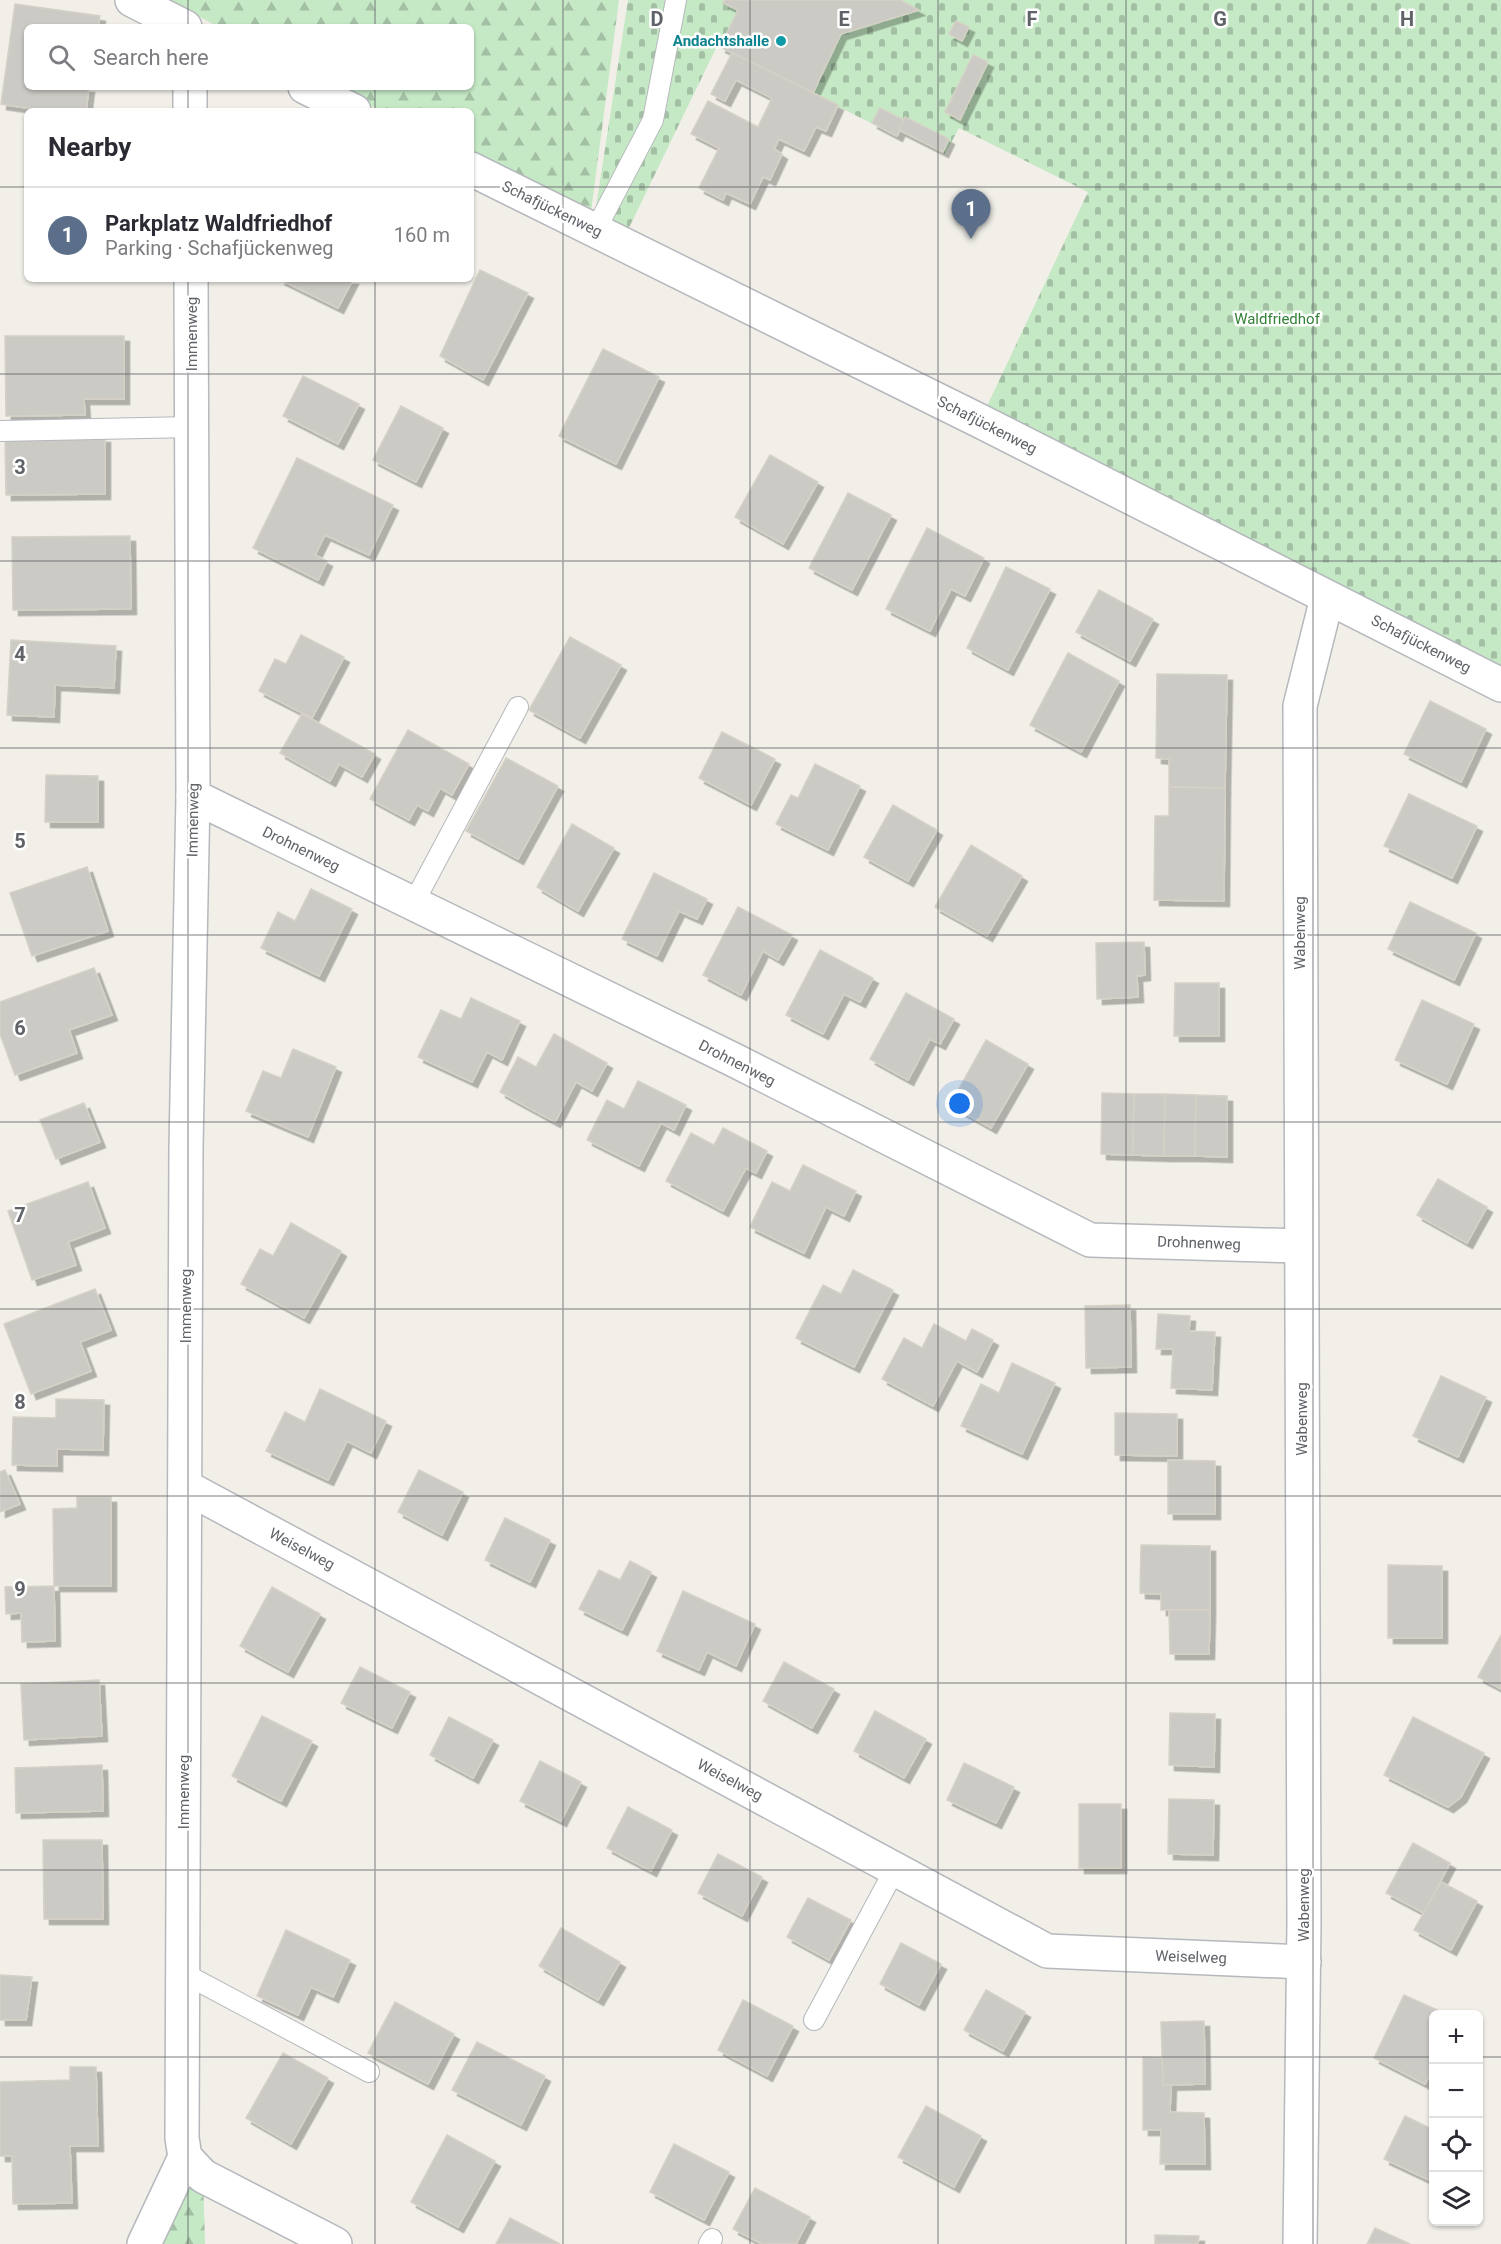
<!DOCTYPE html>
<meta charset="utf-8">
<style>
:root{--surface:#fff;--page:#f2f2f3;--text:#2b2b33;--muted:#7c7c81;--line:#e1e1e2;--accent:#111827}
body{margin:0;font-family:Roboto,sans-serif;background:var(--page);color:var(--text)}
.controls{position:absolute;right:18px;bottom:18px;display:grid;overflow:hidden;border-radius:9px;box-shadow:0 2px 4px #0004}
.controls button{width:54px;height:54px;display:grid;place-items:center;padding:0;border:0;border-bottom:2px solid var(--line);background:var(--surface);color:var(--text);font:30px sans-serif}
.you{position:absolute;left:960px;top:1104px;width:21px;height:21px;margin:-15px;border:4px solid #fff;border-radius:50%;background:#1a73e8;box-shadow:0 0 0 9px #1a73e833}
.badge{display:grid;place-items:center;width:39px;height:39px;border-radius:50%;background:var(--accent);color:#fff;font-size:20px;font-weight:700}
.pin{position:absolute;translate:-50% -50px;filter:drop-shadow(0 2px 3px #0008)}
.pin::after{content:'';position:absolute;top:32px;width:21px;height:18px;background:inherit;clip-path:polygon(0 0,100% 0,50% 100%)}
.list{margin:0;padding:0;list-style:none}
h2{display:flex;justify-content:space-between;align-items:center;height:78px;margin:0;padding:0 24px;font-size:26px}
h2 small{font-size:20px;font-weight:400;color:var(--muted)}
.list li{display:grid;grid-template-columns:39px 1fr auto;gap:18px;align-items:center;box-sizing:border-box;height:96px;padding:0 24px;border-top:2px solid var(--line)}
.list b{display:block;font-size:22px;white-space:nowrap}
.list p{margin:0;font-size:20px;white-space:nowrap;color:var(--muted)}
.list em{font-size:20px;font-style:normal;color:var(--muted)}
.icon{flex:none;width:33px;height:33px;fill:none;stroke:currentColor;stroke-width:2;stroke-linecap:round;stroke-linejoin:round}
.map{position:relative;flex:none;width:1501px;height:2244px;overflow:hidden}
.search{position:absolute;background:var(--surface);box-shadow:0 2px 4px #0004;left:24px;top:24px;width:450px;height:66px;display:flex;align-items:center;gap:15px;box-sizing:border-box;padding:0 21px;border-radius:9px;color:var(--muted);font-size:22px}
.panel{position:absolute;background:var(--surface);box-shadow:0 2px 4px #0004;left:24px;top:108px;width:450px;height:174px;border-radius:9px}
.map>svg:first-child{display:block}
.forest{fill:url(#forest-firs)}
.cemetery{fill:url(#cemetery-stones)}
.building{fill:#cccac5;stroke:#d6d1c6;stroke-width:1.5;filter:url(#shadow)}
.lines{fill:none;stroke-linecap:round;stroke-linejoin:round}
.lane-casing{stroke:#b5b8bc;stroke-width:22}
.street-casing{stroke:#b5b8bc;stroke-width:36}
.lane{stroke:#fff;stroke-width:20}
.street{stroke:#fff;stroke-width:33}
.grid{fill:none;stroke:#5f6368;stroke-width:1.5;stroke-opacity:0.55}
.culture-dot{fill:#0f9aa8;stroke:#fff;stroke-width:2}
.labels{text-anchor:middle;stroke-width:5;stroke-linejoin:round;paint-order:stroke}
.culture-label{font-size:15px;font-weight:bold;fill:#0d838f;stroke:#fff;text-anchor:end}
.street-label{font-size:15px;fill:#5f6368;stroke:#fff}
.park-label{font-size:15px;fill:#348238;stroke:#fff}
.grid-label{font-size:20px;text-anchor:middle;font-weight:bold;fill:#5f6368;stroke:#fff;stroke-width:5;stroke-linejoin:round;paint-order:stroke}
</style>
<div class="map">
<svg width="1501" height="2244" viewBox="0 0 1501 2244">
<defs>
<pattern id="forest-firs" width="22" height="20" patternUnits="userSpaceOnUse" patternTransform="scale(1.5)"><rect width="22" height="20" fill="#c5e8c5"/><path d="M5 1l3.5 6h-7zM16 11l3.5 6h-7z" fill="#a3c0a4"/></pattern>
<pattern id="cemetery-stones" width="16" height="16" patternUnits="userSpaceOnUse" patternTransform="scale(1.5)"><rect width="16" height="16" fill="#c5e8c5"/><path d="M2 7V4a2 2 0 0 1 4 0v3zM10 15v-3a2 2 0 0 1 4 0v3z" fill="#a3c0a4"/></pattern>
<filter id="shadow"><feDropShadow dx="5.5" dy="5.5" stdDeviation="0" flood-color="#0004"/></filter>
</defs>
<rect width="100%" height="100%" fill="#f1efe8"/>
<g class="forest">
<polygon points="167,0 619,0 590,219 471,157 471,111 381,111 335,87 471,87 471,27 219,27"/>
<polygon points="185,2157 203,2176 205,2244 144,2244"/>
</g>
<polygon class="cemetery" points="628,0 725,0 724,3 738,10 720,47 813,93 841,34 918,10 900,0 1501,0 1501,685 980,421 1088,192 959,128 945,154 899,131 897,136 717,46 625,236 594,220"/>
<g class="building">
<polygon points="725,0 900,0 919,10 841,34 813,93 720,47 738,10 723,3"/>
<polygon points="15,4 100,16 98,27 27,27 27,87 89,87 86,111 47,111 1,104"/>
<polygon points="956,21 969,27 962,41 949,34"/>
<polygon points="732,53 838,105 826,131 816,127 804,151 779,139 774,149 782,154 770,180 763,177 750,204 726,193 723,200 699,188 719,148 691,134 708,101 758,127 772,98 736,80 725,101 711,94"/>
<polygon points="973,55 988,62 960,120 945,112"/>
<polygon points="880,108 904,120 897,136 872,123"/>
<polygon points="905,117 949,139 943,152 899,130"/>
<polygon points="480,270 528,293 483,380 440,356"/>
<polygon points="279,279 353,279 338,308"/>
<polygon points="5,336 124,336 124,399 84,399 85,415 6,416"/>
<polygon points="603,349 659,377 616,464 559,436"/>
<polygon points="303,376 359,404 338,444 283,416"/>
<polygon points="401,406 443,428 416,482 373,460"/>
<polygon points="5,437 105,437 105,494 6,495"/>
<polygon points="770,455 818,482 783,544 735,517"/>
<polygon points="297,458 393,505 369,555 325,535 315,555 327,561 318,580 253,548"/>
<polygon points="848,493 891,515 852,590 809,568"/>
<polygon points="927,528 984,558 965,596 951,589 930,631 886,609"/>
<polygon points="130,536 131,609 13,610 12,537"/>
<polygon points="1006,567 1050,589 1008,670 967,648"/>
<polygon points="1099,590 1153,619 1130,661 1076,632"/>
<polygon points="301,635 344,657 312,718 259,691 275,659 286,664"/>
<polygon points="570,637 621,665 580,738 529,710"/>
<polygon points="11,640 116,646 114,688 55,685 54,717 7,715"/>
<polygon points="1068,653 1119,681 1081,752 1030,725"/>
<polygon points="1157,674 1227,675 1225,788 1169,787 1169,759 1156,758"/>
<polygon points="1430,701 1486,729 1461,782 1404,754"/>
<polygon points="302,714 375,754 362,777 339,764 330,781 280,753"/>
<polygon points="408,730 469,764 452,795 440,788 428,811 417,805 409,820 370,799"/>
<polygon points="722,732 775,759 751,805 699,778"/>
<polygon points="506,758 558,786 518,859 466,831"/>
<polygon points="815,764 860,786 828,850 776,824 791,795 798,798"/>
<polygon points="46,775 98,776 98,822 45,822"/>
<polygon points="1169,787 1225,788 1224,901 1154,900 1155,816 1169,816"/>
<polygon points="1409,794 1477,826 1452,878 1384,846"/>
<polygon points="893,805 937,830 908,881 864,857"/>
<polygon points="572,824 614,848 578,911 537,887"/>
<polygon points="971,845 1022,876 987,936 935,907"/>
<polygon points="87,867 108,931 32,956 10,893"/>
<polygon points="654,873 707,899 697,919 679,911 657,956 622,939"/>
<polygon points="311,889 352,909 319,976 261,948 278,912 295,921"/>
<polygon points="1410,902 1476,933 1454,980 1388,949"/>
<polygon points="738,907 792,935 778,960 763,951 741,995 703,975"/>
<polygon points="1144,942 1145,975 1137,976 1138,997 1097,999 1096,943"/>
<polygon points="820,950 873,978 860,1002 844,994 823,1034 786,1015"/>
<polygon points="94,968 112,1015 69,1030 77,1053 15,1075 0,1034 0,1002"/>
<polygon points="1175,983 1219,983 1219,1036 1174,1036"/>
<polygon points="906,993 954,1019 940,1044 930,1039 908,1080 870,1059"/>
<polygon points="471,998 520,1021 502,1060 487,1052 472,1082 418,1057 441,1010 461,1019"/>
<polygon points="1422,1000 1474,1024 1447,1084 1395,1060"/>
<polygon points="554,1034 607,1063 592,1091 576,1082 555,1122 500,1092 518,1057 536,1067"/>
<polygon points="986,1040 1028,1064 991,1128 950,1105"/>
<polygon points="293,1049 336,1067 308,1137 246,1111 263,1071 281,1078"/>
<polygon points="638,1081 686,1105 674,1130 661,1123 639,1166 587,1140 607,1100 624,1109"/>
<polygon points="1102,1093 1134,1094 1133,1155 1101,1154"/>
<polygon points="1134,1094 1165,1094 1164,1156 1133,1155"/>
<polygon points="1165,1094 1196,1095 1195,1156 1164,1156"/>
<polygon points="1196,1095 1227,1096 1227,1157 1195,1156"/>
<polygon points="84,1103 100,1142 56,1159 40,1120"/>
<polygon points="723,1128 767,1151 756,1173 746,1168 723,1211 666,1181 691,1133 714,1145"/>
<polygon points="803,1165 856,1191 844,1216 826,1207 804,1253 750,1227 772,1182 790,1191"/>
<polygon points="1438,1179 1487,1207 1467,1243 1417,1215"/>
<polygon points="88,1182 105,1228 68,1242 76,1265 32,1280 8,1211"/>
<polygon points="291,1223 341,1251 304,1318 241,1284 260,1249 273,1256"/>
<polygon points="853,1270 893,1290 854,1367 796,1338 823,1285 841,1294"/>
<polygon points="95,1289 111,1330 80,1342 91,1371 31,1394 4,1324"/>
<polygon points="1130,1305 1131,1367 1086,1368 1085,1306"/>
<polygon points="1158,1314 1190,1316 1189,1331 1215,1332 1212,1390 1171,1388 1173,1349 1156,1349"/>
<polygon points="934,1324 966,1341 972,1329 993,1340 977,1372 957,1361 933,1406 882,1379 904,1338 922,1348"/>
<polygon points="1012,1363 1055,1383 1022,1454 961,1426 981,1384 999,1393"/>
<polygon points="1441,1376 1486,1397 1458,1457 1413,1436"/>
<polygon points="320,1389 386,1421 371,1453 347,1441 328,1480 266,1451 285,1412 305,1422"/>
<polygon points="56,1399 104,1400 103,1450 57,1449 57,1466 12,1465 13,1417 56,1418"/>
<polygon points="1115,1413 1177,1414 1177,1456 1115,1455"/>
<polygon points="1168,1460 1215,1461 1215,1514 1168,1514"/>
<polygon points="5,1470 20,1504 0,1512 0,1472"/>
<polygon points="419,1470 463,1492 442,1535 398,1512"/>
<polygon points="77,1497 111,1497 111,1586 54,1586 53,1509 77,1508"/>
<polygon points="505,1518 550,1540 530,1582 485,1560"/>
<polygon points="1141,1545 1210,1546 1210,1610 1161,1610 1161,1594 1140,1593"/>
<polygon points="630,1561 651,1572 622,1630 579,1609 599,1570 620,1580"/>
<polygon points="1388,1565 1442,1566 1442,1638 1388,1638"/>
<polygon points="54,1586 55,1641 22,1642 21,1613 6,1614 5,1587"/>
<polygon points="272,1587 320,1614 288,1672 240,1646"/>
<polygon points="683,1591 755,1624 736,1666 707,1652 699,1670 657,1651"/>
<polygon points="1169,1610 1210,1610 1209,1654 1170,1654"/>
<polygon points="1501,1635 1501,1689 1478,1677"/>
<polygon points="784,1662 834,1689 812,1728 763,1701"/>
<polygon points="360,1667 410,1692 392,1728 341,1703"/>
<polygon points="99,1680 102,1736 24,1740 21,1684"/>
<polygon points="875,1711 926,1739 904,1778 854,1751"/>
<polygon points="1170,1713 1215,1714 1214,1767 1169,1765"/>
<polygon points="262,1716 312,1741 281,1801 232,1776"/>
<polygon points="449,1717 493,1740 473,1778 430,1755"/>
<polygon points="1413,1717 1484,1753 1461,1797 1448,1807 1384,1775"/>
<polygon points="540,1761 581,1782 561,1821 520,1801"/>
<polygon points="964,1763 1014,1787 996,1823 947,1800"/>
<polygon points="102,1765 103,1811 16,1813 15,1768"/>
<polygon points="1169,1799 1214,1800 1213,1855 1168,1854"/>
<rect x="1079" y="1804" width="42" height="64"/>
<polygon points="628,1807 672,1830 651,1871 607,1848"/>
<polygon points="43,1840 102,1840 103,1919 44,1919"/>
<polygon points="1413,1843 1450,1863 1424,1913 1386,1893"/>
<polygon points="718,1854 762,1877 742,1916 698,1893"/>
<polygon points="1441,1882 1477,1901 1451,1950 1414,1930"/>
<polygon points="808,1898 851,1920 829,1960 787,1937"/>
<polygon points="561,1928 620,1962 598,2000 539,1966"/>
<polygon points="286,1930 350,1960 333,1997 311,1987 298,2015 257,1996"/>
<polygon points="901,1943 941,1964 919,2005 880,1984"/>
<polygon points="0,1975 32,1977 26,2020 0,2020"/>
<polygon points="986,1990 1025,2012 1003,2051 964,2030"/>
<polygon points="1404,1995 1446,2014 1434,2014 1434,2067 1425,2084 1374,2058"/>
<polygon points="743,2000 793,2026 767,2076 718,2050"/>
<polygon points="395,2002 454,2034 428,2084 368,2053"/>
<polygon points="1204,2021 1205,2084 1163,2085 1161,2022"/>
<polygon points="477,2042 545,2076 521,2125 452,2090"/>
<polygon points="283,2053 328,2078 291,2144 246,2118"/>
<polygon points="1143,2057 1162,2058 1163,2085 1171,2084 1170,2112 1204,2113 1205,2164 1160,2164 1161,2130 1143,2130"/>
<polygon points="70,2067 96,2067 98,2146 70,2146 72,2203 13,2204 12,2156 0,2156 0,2082 70,2080"/>
<polygon points="926,2106 981,2136 954,2187 898,2157"/>
<polygon points="1405,2116 1434,2130 1434,2170 1429,2180 1384,2159"/>
<polygon points="447,2135 495,2161 458,2227 411,2202"/>
<polygon points="674,2144 729,2172 704,2220 650,2192"/>
<polygon points="755,2188 810,2217 796,2244 762,2244 733,2229"/>
<polygon points="510,2218 560,2244 496,2244"/>
<polygon points="1375,2228 1410,2244 1367,2244"/>
<polygon points="1155,2235 1199,2236 1198,2244 1155,2244"/>
</g>
<g class="lines">
<g class="lane-casing">
<g id="lane">
<polyline points="595,231 653,120 676,0"/>
<polyline points="0,431 192,427"/>
<polyline points="413,904 518,707"/>
<polyline points="183,1973 369,2072"/>
<polyline points="814,2020 895,1869"/>
<polyline points="709,2244 712,2239"/>
</g>
</g>
<g class="street-casing">
<g id="street">
<polyline points="132,0 185,27"/>
<polyline points="190,87 190,111"/>
<polyline points="305,87 354,111"/>
<polyline points="471,169 980,421 1501,685"/>
<polyline points="191,279 193,796 186,1147 182,2138 185,2157 203,2176 335,2244"/>
<polyline points="193,796 734,1060 1090,1240 1301,1246"/>
<polyline points="186,1487 1047,1951 1304,1962"/>
<polyline points="144,2244 185,2157"/>
<polyline points="1300,2244 1304,1922 1300,706 1327,598"/>
</g>
</g>
<use href="#lane" class="lane"/>
<use href="#street" class="street"/>
</g>
<path class="grid" d="M188 0V27M375 0V27M563 0V2244M750 0V2244M938 0V2244M1126 0V2244M1313 0V2244M188 87V111M375 87V111M0 187H27M471 187H1501M188 279V2244M375 279V2244M0 374H1501M0 561H1501M0 748H1501M0 935H1501M0 1122H1501M0 1309H1501M0 1496H1501M0 1683H1501M0 1870H1501M0 2057H1434M1478 2057H1501"/>
<circle class="culture-dot" cx="781" cy="41" r="6"/>
<g class="labels">
<g class="culture-label">
<text x="769" y="46">Andachtshalle</text>
</g>
<g class="street-label">
<text transform="translate(552 209) rotate(26)" y="5">Schafjückenweg</text>
<text transform="translate(192 334) rotate(-90)" y="5">Immenweg</text>
<text transform="translate(987 425) rotate(27)" y="5">Schafjückenweg</text>
<text transform="translate(1421 644) rotate(27)" y="5">Schafjückenweg</text>
<text transform="translate(193 820) rotate(-89)" y="5">Immenweg</text>
<text transform="translate(301 849) rotate(26)" y="5">Drohnenweg</text>
<text transform="translate(1300 933) rotate(-90)" y="5">Wabenweg</text>
<text transform="translate(737 1063) rotate(27)" y="5">Drohnenweg</text>
<text transform="translate(1199 1243) rotate(2)" y="5">Drohnenweg</text>
<text transform="translate(186 1306) rotate(-90)" y="5">Immenweg</text>
<text transform="translate(1302 1419) rotate(-90)" y="5">Wabenweg</text>
<text transform="translate(302 1549) rotate(28)" y="5">Weiselweg</text>
<text transform="translate(730 1780) rotate(28)" y="5">Weiselweg</text>
<text transform="translate(184 1792) rotate(-90)" y="5">Immenweg</text>
<text transform="translate(1304 1905) rotate(-90)" y="5">Wabenweg</text>
<text transform="translate(1191 1957) rotate(2)" y="5">Weiselweg</text>
</g>
<g class="park-label">
<text x="1277" y="324">Waldfriedhof</text>
</g>
</g>
<g class="grid-label">
<text x="657" y="26">D</text>
<text x="844" y="26">E</text>
<text x="1032" y="26">F</text>
<text x="1220" y="26">G</text>
<text x="1407" y="26">H</text>
<text x="20" y="474">3</text>
<text x="20" y="661">4</text>
<text x="20" y="848">5</text>
<text x="20" y="1035">6</text>
<text x="20" y="1222">7</text>
<text x="20" y="1409">8</text>
<text x="20" y="1596">9</text>
</g>
</svg>
<div class="controls">
<button>+</button>
<button>−</button>
<button><svg class="icon" aria-label="locate" viewBox="0 0 24 24"><circle cx="12" cy="12" r="6"/><path d="M12 2v4M12 18v4M2 12h4M18 12h4"/></svg></button>
<button><svg class="icon" aria-label="layers" viewBox="0 0 24 24"><path d="M12 4l9 5-9 5-9-5zM3 14l9 5 9-5"/></svg></button>
</div>
<div class="you"></div>
<div class="pin badge" style="left:971px;top:239px;background:#5c6f8a">1</div>
<div class="search"><svg class="icon" aria-label="search" viewBox="0 0 24 24"><circle cx="10" cy="10" r="6"/><path d="M15 15l6 6"/></svg>Search here</div>
<section class="panel">
<h2>Nearby<small></small></h2>
<ul class="list">
<li><span class="badge" style="background:#5c6f8a">1</span><div><b>Parkplatz Waldfriedhof</b><p>Parking · Schafjückenweg</p></div><em>160 m</em></li>
</ul>
</section>
</div>
